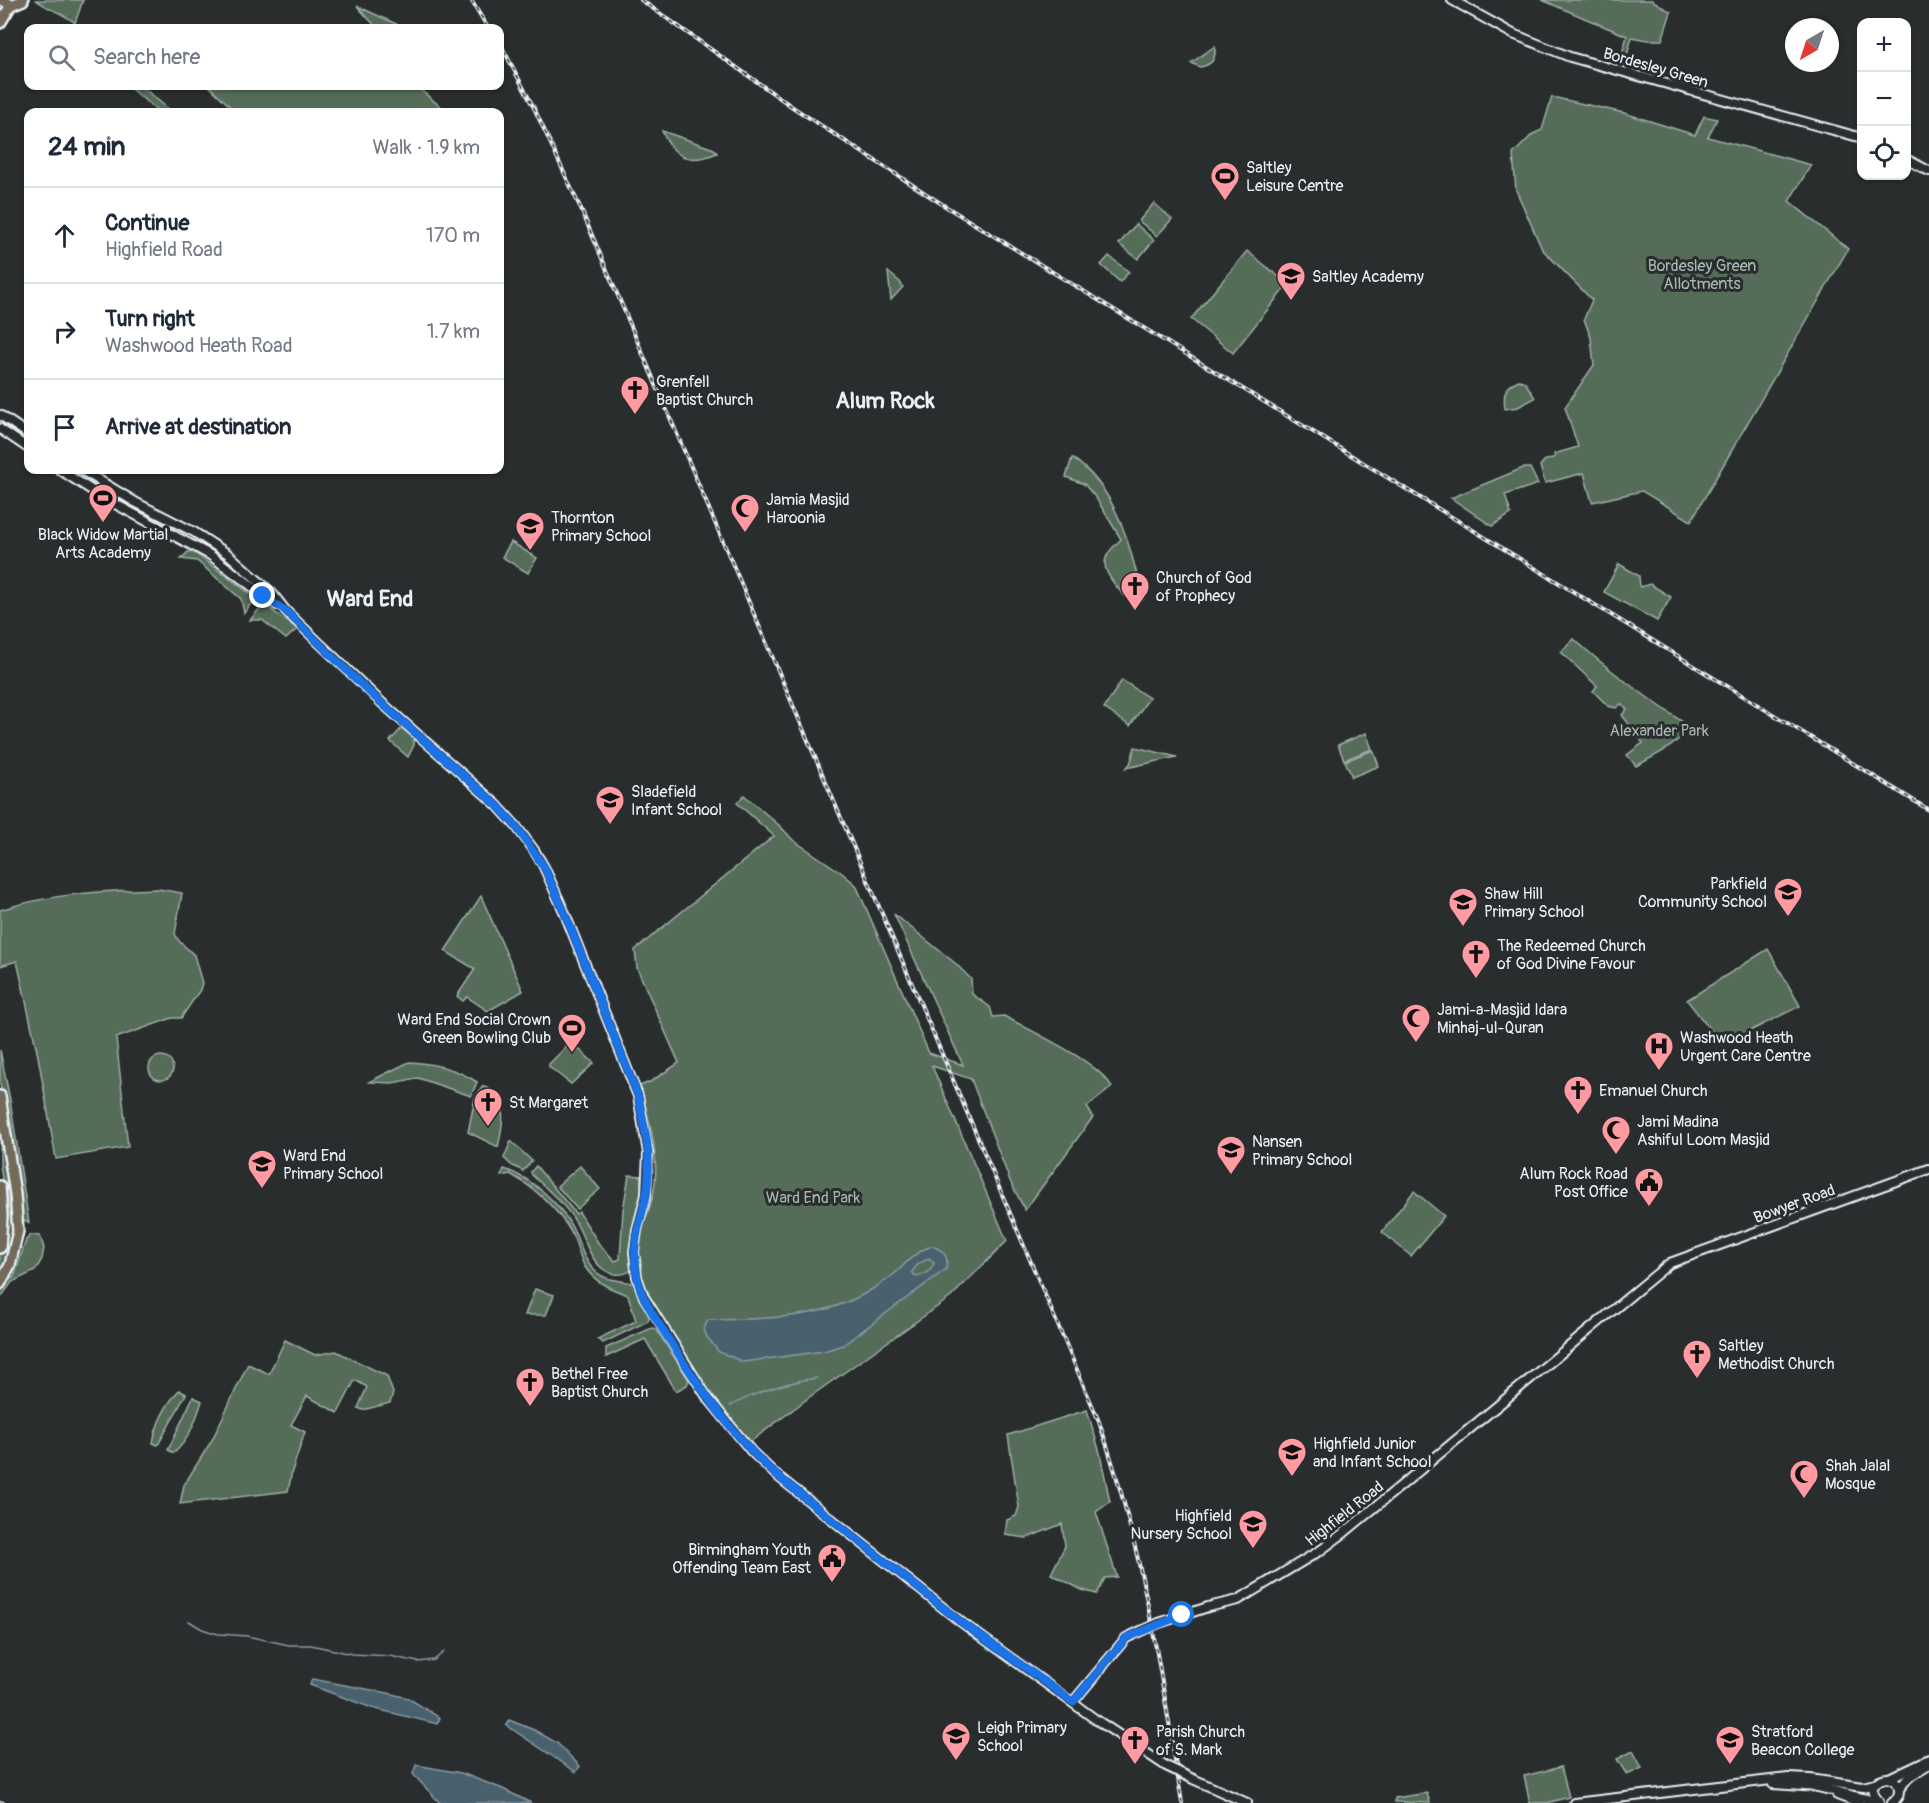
<!DOCTYPE html>
<meta charset="utf-8">
<style>
:root{--surface:#fff;--page:#f2f2f3;--text:#1f2937;--muted:#747a83;--line:#e0e1e3}
body{margin:0;font-family:Pangolin,sans-serif;background:var(--page);color:var(--text)}
.controls{position:absolute;right:18px;top:18px;display:grid;overflow:hidden;border-radius:12px;box-shadow:0 2px 4px #0004}
.controls button{width:54px;height:54px;display:grid;place-items:center;padding:0;border:0;border-bottom:2px solid var(--line);background:var(--surface);color:var(--text);font:30px sans-serif}
.compass{position:absolute;left:1785px;top:18px;width:54px;height:54px;border-radius:50%;background:var(--surface);box-shadow:0 2px 4px #0004;rotate:219deg}
.stop{position:absolute;width:18px;height:18px;margin:-14px;border:4px solid #1a73e8;border-radius:50%;background:#fff}
.stop.end{background:#1a73e8;border-color:#fff;box-shadow:0 2px 6px #0008}
.list{margin:0;padding:0;list-style:none}
h2{display:flex;justify-content:space-between;align-items:center;height:78px;margin:0;padding:0 24px;font-size:26px}
h2 small{font-size:20px;font-weight:400;color:var(--muted)}
.list li{display:grid;grid-template-columns:39px 1fr auto;gap:18px;align-items:center;box-sizing:border-box;height:96px;padding:0 24px;border-top:2px solid var(--line)}
.list b{display:block;font-size:22px;white-space:nowrap}
.list p{margin:0;font-size:20px;white-space:nowrap;color:var(--muted)}
.list em{font-size:20px;font-style:normal;color:var(--muted)}
.icon{flex:none;width:33px;height:33px;fill:none;stroke:currentColor;stroke-width:2;stroke-linecap:round;stroke-linejoin:round}
.map{position:relative;flex:none;width:1929px;height:1803px;overflow:hidden}
.search{position:absolute;background:var(--surface);box-shadow:0 2px 4px #0004;left:24px;top:24px;width:480px;height:66px;display:flex;align-items:center;gap:15px;box-sizing:border-box;padding:0 21px;border-radius:12px;color:var(--muted);font-size:22px}
.panel{position:absolute;background:var(--surface);box-shadow:0 2px 4px #0004;left:24px;top:108px;width:480px;height:366px;border-radius:12px}
.map>svg:first-child{display:block}
.green{fill:#556d59;stroke:#9eafa8;stroke-width:1.5}
.water{fill:#48616d;stroke:#889ba5;stroke-width:1.5;fill-rule:evenodd}
.lines{fill:none;stroke-linecap:round;stroke-linejoin:round}
.stream{stroke:#889ba5;stroke-width:1.5}
.secondary-casing{stroke:#e8f1f8;stroke-width:12}
.primary-casing{stroke:#e8f1f8;stroke-width:14}
.secondary{stroke:#2a2d2e;stroke-width:8}
.primary{stroke:#736b5a;stroke-width:9}
.rail-casing{stroke:#e8f1f8;stroke-width:4}
.rail{stroke:#2a2d2e;stroke-width:1.5;stroke-dasharray:4.5;stroke-linecap:butt}
.secondary-bridge-casing{stroke:#e8f1f8;stroke-width:12;stroke-linecap:butt}
.secondary-bridge{stroke:#2a2d2e;stroke-width:8}
.route{stroke:#1a73e8;stroke-width:8}
.labels{text-anchor:middle;stroke-width:6;stroke-linejoin:round;paint-order:stroke}
.street-label{font-size:16px;fill:#e8f1f8;stroke:#2a2d2e}
.poi-label{font-size:16px;fill:#e8f1f8;stroke:#2a2d2e;text-anchor:start}
.park-label{font-size:16px;fill:#a6b6b0;stroke:#2a2d2e}
.district-label{font-size:22px;font-weight:bold;fill:#e8f1f8;stroke:#2a2d2e}
</style>
<div class="map">
<svg width="1929" height="1803" viewBox="0 0 1929 1803">
<rect width="100%" height="100%" fill="#2a2d2e"/>
<filter id="ink" filterUnits="userSpaceOnUse"><feTurbulence type="fractalNoise" baseFrequency=".0167" numOctaves="2"/><feDisplacementMap in="SourceGraphic" scale="12" xChannelSelector="R" yChannelSelector="G"/><feConvolveMatrix kernelMatrix="1 2 1 2 8 2 1 2 1" color-interpolation-filters="sRGB"/></filter>
<g filter="url(#ink)">
<g class="green">
<path d="M36 0H83L75 23C63 13 49 10 36 0Z"/>
<polygon points="1542,0 1652,0 1671,12 1662,40 1647,40 1632,37 1624,66 1619,64 1627,36"/>
<polygon points="357,6 405,28 377,28"/>
<path d="M1215 46C1216 58 1213 65 1200 67L1191 63Z"/>
<polygon points="127,86 141,86 172,112 160,112"/>
<polygon points="209,86 416,86 447,112 236,112"/>
<polygon points="1552,97 1624,113 1695,135 1704,116 1717,119 1708,137 1811,165 1789,201 1848,249 1691,521 1642,491 1592,502 1584,473 1545,483 1540,466 1544,461 1555,457 1554,454 1578,447 1565,407 1594,365 1591,338 1584,319 1592,300 1542,249 1516,190 1513,154 1533,134 1542,130"/>
<path d="M662 131 714 149 717 153C689 165 674 158 662 131Z"/>
<polygon points="1154,203 1172,219 1157,236 1139,221"/>
<polygon points="1136,224 1154,240 1138,259 1119,244"/>
<polygon points="1247,251 1288,284 1233,353 1191,319"/>
<polygon points="1109,256 1129,272 1120,282 1101,265"/>
<polygon points="888,272 900,282 903,287 891,300"/>
<path d="M1519 380 1525 382 1535 398 1518 407 1505 409C1503 394 1504 386 1519 380Z"/>
<path d="M1072 458C1117 487 1132 551 1143 600L1134 603C1124 597 1105 576 1105 564 1105 553 1115 546 1121 539L1096 498 1084 484 1066 477Z"/>
<polygon points="1523,468 1530,468 1538,484 1505,495 1511,514 1492,526 1451,498"/>
<polygon points="65,470 76,470 114,495 187,533 187,535 185,538 106,497"/>
<polygon points="511,542 537,558 528,573 502,557"/>
<polygon points="192,551 252,595 253,601 244,613 241,599 197,561 181,559 188,552"/>
<polygon points="1619,564 1639,576 1640,587 1650,584 1671,597 1657,621 1604,592"/>
<polygon points="265,605 297,629 286,639 262,620 250,620 261,607"/>
<path d="M1574 639C1610 672 1648 698 1687 725 1685 743 1650 758 1636 766L1627 755 1643 743 1622 715 1627 709 1621 704 1616 708 1608 706 1593 691 1597 686 1561 652Z"/>
<polygon points="1122,680 1149,698 1130,726 1104,708"/>
<polygon points="402,728 414,738 414,745 408,757 390,741"/>
<polygon points="1366,733 1372,749 1344,760 1338,745"/>
<polygon points="1135,747 1177,757 1126,768 1130,764"/>
<polygon points="1373,750 1379,766 1352,777 1345,761"/>
<path d="M744 795 781 827 793 840 842 873 856 885 929 1053 963 1065 894 914 955 963 971 979 972 994 990 1007 993 1017 1004 1016C1031 1031 1099 1062 1112 1087L1087 1107 1093 1117 1025 1210 1010 1181 971 1079 932 1066 1007 1241 951 1297 811 1396 750 1442C719 1405 635 1298 637 1252 639 1231 651 1210 654 1190 660 1156 649 1119 640 1086L650 1082 679 1063 637 968 635 950 774 836 737 803Z"/>
<path d="M158 889 182 893 175 934 179 941 194 955 202 983 200 990 181 1018H172L116 1038 128 1147 56 1159 38 1056 17 961 0 966V910C52 893 105 891 158 889Z"/>
<polygon points="481,896 523,991 488,1011 467,997 463,1001 457,996 475,969 445,951"/>
<polygon points="1768,949 1800,1006 1722,1045 1687,1000"/>
<polygon points="571,1042 594,1063 571,1084 549,1067 549,1064"/>
<polygon points="0,1050 10,1100 29,1223 21,1219 8,1127 0,1084"/>
<circle cx="161" cy="1068" r="12"/>
<path d="M409 1062C432 1063 457 1069 477 1082L471 1096 418 1078 392 1083 369 1082Z"/>
<path d="M483 1086C510 1097 503 1124 498 1147L468 1132 475 1098Z"/>
<polygon points="0,1119 13,1207 14,1229 6,1265 0,1279 0,1255 5,1238 5,1199 0,1165"/>
<polygon points="511,1141 532,1161 523,1171 511,1165 504,1158"/>
<path d="M536 1166 576 1214 579 1212 599 1244 615 1261 620 1259 623 1210 629 1175 641 1176V1190L644 1193C637 1218 627 1244 631 1270 626 1274 622 1275 614 1274 588 1268 586 1234 571 1215 560 1200 546 1188 532 1175L531 1172Z"/>
<polygon points="580,1166 600,1189 577,1209 557,1186"/>
<path d="M504 1169C532 1178 560 1203 573 1229 580 1243 583 1260 595 1271 606 1282 621 1279 634 1284L649 1317 648 1321 603 1343 597 1339 636 1321 628 1295C611 1289 595 1283 585 1267 579 1257 577 1243 571 1232 557 1208 534 1187 510 1174L501 1176Z"/>
<polygon points="1414,1191 1444,1216 1411,1256 1382,1232"/>
<path d="M31 1235 40 1236 44 1248 42 1259 35 1271 12 1282 0 1299C0 1288 5 1281 14 1277L26 1240Z"/>
<polygon points="535,1289 554,1295 546,1315 525,1315"/>
<polygon points="652,1328 656,1329 689,1380 687,1385 676,1391 645,1339 606,1357 606,1348"/>
<polygon points="285,1340 315,1355 336,1351 387,1376 393,1393 390,1403 363,1410 358,1408 367,1387 355,1380 338,1413 307,1396 291,1425 305,1432 292,1471 288,1491 180,1504 184,1485 212,1440 248,1364 269,1374"/>
<path d="M179 1390 186 1394 158 1445 153 1443C156 1424 166 1405 179 1390Z"/>
<path d="M193 1397 202 1401C196 1420 189 1440 174 1453L168 1450Z"/>
<polygon points="1087,1410 1100,1453 1110,1502 1096,1512 1117,1577 1105,1578 1097,1594 1082,1590 1051,1574 1065,1546 1062,1524 1027,1538 1005,1535 1007,1520 1016,1516 1019,1507 1008,1435"/>
<polygon points="1633,1751 1642,1768 1627,1775 1617,1759"/>
<polygon points="1561,1767 1569,1797 1547,1803 1530,1803 1524,1776"/>
<polygon points="1427,1793 1430,1803 1395,1802 1395,1798"/>
</g>
<g class="water">
<path d="M932 1246C944 1250 949 1256 946 1269L843 1345 824 1351 744 1362 719 1352 707 1337 704 1329 708 1320C762 1319 822 1320 869 1291 877 1286 885 1282 892 1276 905 1265 915 1251 932 1246ZM929 1258 934 1263C931 1272 925 1275 916 1277L912 1272 917 1265Z"/>
<polygon points="312,1679 388,1693 408,1698 440,1718 437,1724 372,1708 310,1685"/>
<polygon points="509,1720 534,1730 557,1743 580,1766 576,1772 506,1725"/>
<polygon points="416,1765 461,1773 503,1789 531,1803 440,1803 413,1774"/>
</g>
<g class="lines">
<g class="stream">
<path d="M730 1406C759 1391 785 1382 817 1378"/>
<polyline points="189,1621 202,1629 218,1634 247,1636 289,1645 311,1645 352,1654 390,1656 418,1662 434,1660 444,1652"/>
</g>
<g class="secondary-casing">
<g id="secondary">
<polyline points="1452,0 1513,34 1570,57 1862,138"/>
<polyline points="1906,159 1929,171"/>
<polyline points="0,415 28,434"/>
<polyline points="0,429 28,448"/>
<polyline points="60,470 104,498 210,555 277,605"/>
<polyline points="82,470 135,502 194,532 228,554 271,592 286,611 382,703 497,805 516,826 534,850 544,867 563,909 638,1096 648,1153 646,1195 637,1230 634,1252 637,1277 644,1297 707,1397 752,1452 775,1474 961,1622 1095,1719 1166,1766"/>
<polyline points="1159,1623 1208,1607 1238,1600 1321,1550 1345,1532 1670,1263 1929,1169"/>
<polyline points="1073,1702 1126,1638 1143,1630"/>
<polyline points="1889,1778 1929,1759"/>
<polyline points="1193,1779 1247,1803"/>
<polyline points="1773,1784 1818,1787 1878,1802"/>
<polyline points="1899,1789 1908,1778 1929,1765"/>
<polyline points="1837,1795 1858,1803"/>
<path d="M1879 1802C1857 1782 1899 1766 1899 1791 1899 1797 1896 1800 1892 1803"/>
<polyline points="1574,1803 1788,1778 1810,1779 1863,1787 1875,1784"/>
</g>
</g>
<g class="primary-casing">
<g id="primary">
<polyline points="2,0 11,5 23,0"/>
<polyline points="0,23 11,5"/>
<polyline points="0,1096 15,1194 18,1231 10,1265 0,1284"/>
<polyline points="0,1186 2,1216 0,1248"/>
</g>
</g>
<use href="#secondary" class="secondary"/>
<use href="#primary" class="primary"/>
<g class="rail-casing">
<g id="rail">
<polyline points="471,0 488,28"/>
<polyline points="641,0 794,108 945,206 1929,810"/>
<path d="M500 43 534 108 580 207 1098 1419C1142 1544 1161 1673 1182 1803"/>
<polyline points="0,1802 3,1803"/>
</g>
</g>
<use href="#rail" class="rail"/>
<g class="secondary-bridge-casing">
<g id="secondary-bridge">
<polyline points="1143,1630 1159,1623"/>
<polyline points="1166,1766 1193,1779"/>
</g>
</g>
<use href="#secondary-bridge" class="secondary-bridge"/>
</g>
</g>
<g class="lines" filter="url(#ink)">
<path class="route" d="M263 596 286 611 368 691 497 805 516 826 544 867 563 909 638 1096C645 1128 652 1159 647 1191 644 1212 634 1232 635 1254 635 1269 638 1285 644 1298 653 1316 665 1333 675 1349 704 1394 735 1438 775 1474L961 1622 1073 1702 1126 1638 1182 1615"/>
</g>
<defs>
<g id="stadium-pin" transform="scale(1.5)"><path d="M0 17L-7.5 6A9.5 9.5 0 1 1 7.5 6Z" fill="#ff9aa2" stroke="#2a2d2e"/><path d="M0-5a6.5 5 0 1 0 0 10a6.5 5 0 1 0 0-10ZM-3.5-1.8h7v3.6h-7Z" fill="#111"/></g>
<g id="school-pin" transform="scale(1.5)"><path d="M0 17L-7.5 6A9.5 9.5 0 1 1 7.5 6Z" fill="#ff9aa2" stroke="#2a2d2e"/><path d="M0-5L7-2L0 1L-7-2ZM-4 1L0 2.5L4 1V4Q0 6-4 4Z" fill="#111"/></g>
<g id="church-pin" transform="scale(1.5)"><path d="M0 17L-7.5 6A9.5 9.5 0 1 1 7.5 6Z" fill="#ff9aa2" stroke="#2a2d2e"/><path d="M-1.2-6h2.4v3.5h3.3v2.4h-3.3V6h-2.4V-.1h-3.3v-2.4h3.3Z" fill="#111"/></g>
<g id="mosque-pin" transform="scale(1.5)"><path d="M0 17L-7.5 6A9.5 9.5 0 1 1 7.5 6Z" fill="#ff9aa2" stroke="#2a2d2e"/><path d="M3.5-4.9A6 6 0 1 0 3.5 4.9A5 5 0 1 1 3.5-4.9Z" fill="#111"/></g>
<g id="hospital-pin" transform="scale(1.5)"><path d="M0 17L-7.5 6A9.5 9.5 0 1 1 7.5 6Z" fill="#ff9aa2" stroke="#2a2d2e"/><path d="M-5-5h3v3.5h4V-5h3V5h-3V1.5h-4V5h-3Z" fill="#111"/></g>
<g id="civic-pin" transform="scale(1.5)"><path d="M0 17L-7.5 6A9.5 9.5 0 1 1 7.5 6Z" fill="#ff9aa2" stroke="#2a2d2e"/><path d="M-.6-6.5H3V-4.5H.6V-3L4-1V1h2V6H-6V1h2V-1L-.6-3ZM-1.2 2.5V6h2.4V2.5Z" fill="#111"/></g>
<g id="university-pin" transform="scale(1.5)"><path d="M0 17L-7.5 6A9.5 9.5 0 1 1 7.5 6Z" fill="#ff9aa2" stroke="#2a2d2e"/><path d="M0-5L7-2L0 1L-7-2ZM-4 1L0 2.5L4 1V4Q0 6-4 4Z" fill="#111"/></g>
</defs>
<g fill-rule="evenodd">
<use href="#stadium-pin" x="1225" y="176"/>
<use href="#school-pin" x="1291" y="276"/>
<use href="#church-pin" x="635" y="390"/>
<use href="#stadium-pin" x="103" y="498"/>
<use href="#mosque-pin" x="745" y="508"/>
<use href="#school-pin" x="530" y="526"/>
<use href="#church-pin" x="1135" y="586"/>
<use href="#school-pin" x="610" y="800"/>
<use href="#school-pin" x="1788" y="892"/>
<use href="#school-pin" x="1463" y="902"/>
<use href="#church-pin" x="1476" y="954"/>
<use href="#mosque-pin" x="1416" y="1018"/>
<use href="#stadium-pin" x="572" y="1028"/>
<use href="#hospital-pin" x="1659" y="1046"/>
<use href="#church-pin" x="1578" y="1090"/>
<use href="#church-pin" x="488" y="1102"/>
<use href="#mosque-pin" x="1616" y="1130"/>
<use href="#school-pin" x="1231" y="1150"/>
<use href="#school-pin" x="262" y="1164"/>
<use href="#civic-pin" x="1649" y="1182"/>
<use href="#church-pin" x="1697" y="1354"/>
<use href="#church-pin" x="530" y="1382"/>
<use href="#school-pin" x="1292" y="1452"/>
<use href="#mosque-pin" x="1804" y="1474"/>
<use href="#school-pin" x="1253" y="1524"/>
<use href="#civic-pin" x="832" y="1558"/>
<use href="#school-pin" x="956" y="1736"/>
<use href="#church-pin" x="1135" y="1740"/>
<use href="#university-pin" x="1730" y="1740"/>
</g>
<g class="labels">
<g class="street-label">
<text transform="translate(1656 67) rotate(16)" y="6">Bordesley Green</text>
<text transform="translate(1794 1203) rotate(-20)" y="6">Bowyer Road</text>
<text transform="translate(1344 1513) rotate(-38)" y="6">Highfield Road</text>
</g>
<g class="poi-label">
<text x="1246" y="173">Saltley<tspan x="1246" dy="18">Leisure Centre</tspan></text>
<text x="1312" y="282">Saltley Academy</text>
<text x="656" y="387">Grenfell<tspan x="656" dy="18">Baptist Church</tspan></text>
<text x="766" y="505">Jamia Masjid<tspan x="766" dy="18">Haroonia</tspan></text>
<text x="551" y="523">Thornton<tspan x="551" dy="18">Primary School</tspan></text>
<text x="103" y="540" text-anchor="middle">Black Widow Martial<tspan x="103" dy="18">Arts Academy</tspan></text>
<text x="1156" y="583">Church of God<tspan x="1156" dy="18">of Prophecy</tspan></text>
<text x="631" y="797">Sladefield<tspan x="631" dy="18">Infant School</tspan></text>
<text x="1767" y="889" text-anchor="end">Parkfield<tspan x="1767" dy="18">Community School</tspan></text>
<text x="1484" y="899">Shaw Hill<tspan x="1484" dy="18">Primary School</tspan></text>
<text x="1497" y="951">The Redeemed Church<tspan x="1497" dy="18">of God Divine Favour</tspan></text>
<text x="1437" y="1015">Jami-a-Masjid Idara<tspan x="1437" dy="18">Minhaj-ul-Quran</tspan></text>
<text x="551" y="1025" text-anchor="end">Ward End Social Crown<tspan x="551" dy="18">Green Bowling Club</tspan></text>
<text x="1680" y="1043">Washwood Heath<tspan x="1680" dy="18">Urgent Care Centre</tspan></text>
<text x="1599" y="1096">Emanuel Church</text>
<text x="509" y="1108">St Margaret</text>
<text x="1637" y="1127">Jami Madina<tspan x="1637" dy="18">Ashiful Loom Masjid</tspan></text>
<text x="1252" y="1147">Nansen<tspan x="1252" dy="18">Primary School</tspan></text>
<text x="283" y="1161">Ward End<tspan x="283" dy="18">Primary School</tspan></text>
<text x="1628" y="1179" text-anchor="end">Alum Rock Road<tspan x="1628" dy="18">Post Office</tspan></text>
<text x="1718" y="1351">Saltley<tspan x="1718" dy="18">Methodist Church</tspan></text>
<text x="551" y="1379">Bethel Free<tspan x="551" dy="18">Baptist Church</tspan></text>
<text x="1313" y="1449">Highfield Junior<tspan x="1313" dy="18">and Infant School</tspan></text>
<text x="1825" y="1471">Shah Jalal<tspan x="1825" dy="18">Mosque</tspan></text>
<text x="1232" y="1521" text-anchor="end">Highfield<tspan x="1232" dy="18">Nursery School</tspan></text>
<text x="811" y="1555" text-anchor="end">Birmingham Youth<tspan x="811" dy="18">Offending Team East</tspan></text>
<text x="977" y="1733">Leigh Primary<tspan x="977" dy="18">School</tspan></text>
<text x="1156" y="1737">Parish Church<tspan x="1156" dy="18">of S. Mark</tspan></text>
<text x="1751" y="1737">Stratford<tspan x="1751" dy="18">Beacon College</tspan></text>
</g>
<g class="park-label">
<text x="1702" y="271">Bordesley Green<tspan x="1702" dy="18">Allotments</tspan></text>
<text x="1659" y="736">Alexander Park</text>
<text x="813" y="1203">Ward End Park</text>
</g>
<g class="district-label">
<text x="885" y="408">Alum Rock</text>
<text x="370" y="606">Ward End</text>
</g>
</g>
</svg>
<div class="controls">
<button>+</button>
<button>−</button>
<button><svg class="icon" aria-label="locate" viewBox="0 0 24 24"><circle cx="12" cy="12" r="6"/><path d="M12 2v4M12 18v4M2 12h4M18 12h4"/></svg></button>
</div>
<svg class="compass" viewBox="-18 -18 36 36"><path d="M0-13l5 13h-10z" fill="#e53935"/><path d="M0 13l5-13h-10z" fill="#747a83"/></svg>
<div class="stop" style="left:1182px;top:1615px"></div>
<div class="stop end" style="left:263px;top:596px"></div>
<div class="search"><svg class="icon" aria-label="search" viewBox="0 0 24 24"><circle cx="10" cy="10" r="6"/><path d="M15 15l6 6"/></svg>Search here</div>
<section class="panel">
<h2>24 min<small>Walk · 1.9 km</small></h2>
<ul class="list">
<li><svg class="icon" aria-label="ahead" viewBox="0 0 24 24"><path d="M12 20V5M6 11l6-6 6 6"/></svg><div><b>Continue</b><p>Highfield Road</p></div><em>170 m</em></li>
<li><svg class="icon" aria-label="right" viewBox="0 0 24 24"><path d="M7 20v-9h11M14 6l5 5-5 5"/></svg><div><b>Turn right</b><p>Washwood Heath Road</p></div><em>1.7 km</em></li>
<li><svg class="icon" aria-label="arrive" viewBox="0 0 24 24"><path d="M6 21V4h12l-3 4 3 4H6"/></svg><div><b>Arrive at destination</b></div></li>
</ul>
</section>
</div>
